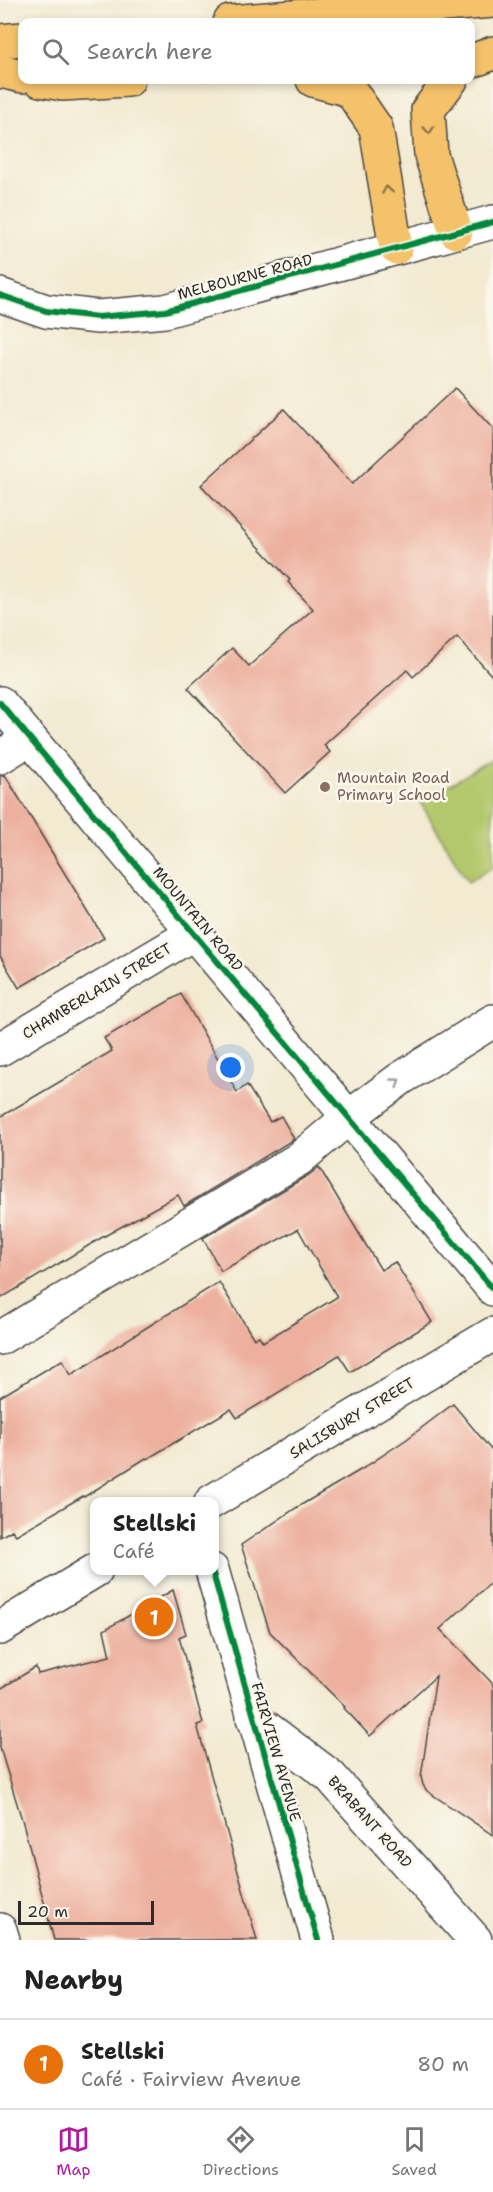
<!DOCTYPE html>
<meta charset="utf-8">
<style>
:root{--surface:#fff;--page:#f6f6f6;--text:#222;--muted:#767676;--line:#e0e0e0;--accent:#b5179e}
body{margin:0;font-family:"Shantell Sans",sans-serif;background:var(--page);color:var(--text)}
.scale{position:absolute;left:18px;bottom:15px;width:136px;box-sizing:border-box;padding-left:6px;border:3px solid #2b2b2b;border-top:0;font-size:16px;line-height:21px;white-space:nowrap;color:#2b2b2b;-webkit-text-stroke:4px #fbf7ec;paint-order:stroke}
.you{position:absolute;left:231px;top:1068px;width:21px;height:21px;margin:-15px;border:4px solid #fff;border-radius:50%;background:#1a73e8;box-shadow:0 0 0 9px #1a73e833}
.badge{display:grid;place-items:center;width:39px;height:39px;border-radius:50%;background:var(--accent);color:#fff;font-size:20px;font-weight:700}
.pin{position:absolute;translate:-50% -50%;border:3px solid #fff;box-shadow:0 2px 6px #0006}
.popup{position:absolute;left:90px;top:1497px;width:129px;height:78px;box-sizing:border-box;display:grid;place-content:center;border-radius:12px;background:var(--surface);filter:drop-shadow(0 2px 4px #0005);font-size:20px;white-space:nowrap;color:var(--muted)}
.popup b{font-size:22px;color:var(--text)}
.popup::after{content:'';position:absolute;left:50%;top:100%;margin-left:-12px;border:12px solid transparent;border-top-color:var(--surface)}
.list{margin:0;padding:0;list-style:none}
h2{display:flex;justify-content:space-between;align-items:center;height:78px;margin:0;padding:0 24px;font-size:26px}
h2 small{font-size:20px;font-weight:400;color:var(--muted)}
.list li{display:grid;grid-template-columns:39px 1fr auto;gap:18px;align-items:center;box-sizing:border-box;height:90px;padding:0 24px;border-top:2px solid var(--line)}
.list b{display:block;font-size:22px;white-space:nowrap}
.list p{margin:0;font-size:20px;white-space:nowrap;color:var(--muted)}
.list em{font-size:20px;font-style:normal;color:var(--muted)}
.icon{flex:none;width:33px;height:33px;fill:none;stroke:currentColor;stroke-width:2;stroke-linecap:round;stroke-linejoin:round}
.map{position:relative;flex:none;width:493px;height:1940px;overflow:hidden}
.search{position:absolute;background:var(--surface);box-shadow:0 3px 9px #0003;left:18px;right:18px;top:18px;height:66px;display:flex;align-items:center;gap:15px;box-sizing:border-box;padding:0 21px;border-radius:12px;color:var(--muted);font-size:22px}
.sheet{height:168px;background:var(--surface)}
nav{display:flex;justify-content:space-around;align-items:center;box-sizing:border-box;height:84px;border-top:2px solid var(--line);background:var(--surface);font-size:16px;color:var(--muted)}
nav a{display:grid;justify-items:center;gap:3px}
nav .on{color:var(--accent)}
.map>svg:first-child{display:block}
.green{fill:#b3c86c;stroke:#6f7a4c;stroke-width:1.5}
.building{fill:#edb09f}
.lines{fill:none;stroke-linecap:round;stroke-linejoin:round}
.minor-casing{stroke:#494844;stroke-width:36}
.highway-casing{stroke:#494844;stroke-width:36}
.minor{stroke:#fff;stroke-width:33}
.highway{stroke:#f4c26a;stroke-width:33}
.cycleway-casing{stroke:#fbf7ec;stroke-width:10}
.cycleway{stroke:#00873e;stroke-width:6}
.oneway{stroke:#90764a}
.oneway2{stroke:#a0a0a0}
.education-dot{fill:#8d6e63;stroke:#fbf7ec;stroke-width:2}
.labels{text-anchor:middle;stroke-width:5;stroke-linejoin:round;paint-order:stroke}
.street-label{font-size:15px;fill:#2b2b2b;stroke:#fbf7ec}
.education-label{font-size:15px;fill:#785e54;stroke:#fbf7ec;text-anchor:start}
</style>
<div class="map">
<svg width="493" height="1940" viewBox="0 0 493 1940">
<rect width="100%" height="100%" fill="#fbf7ec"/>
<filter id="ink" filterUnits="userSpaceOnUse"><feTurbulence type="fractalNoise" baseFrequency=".0167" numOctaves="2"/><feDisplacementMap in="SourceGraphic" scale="12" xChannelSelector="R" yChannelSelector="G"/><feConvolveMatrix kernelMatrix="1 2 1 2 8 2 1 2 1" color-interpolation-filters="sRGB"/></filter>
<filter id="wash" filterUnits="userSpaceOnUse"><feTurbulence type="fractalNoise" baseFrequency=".008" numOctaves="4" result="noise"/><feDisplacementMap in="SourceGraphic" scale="24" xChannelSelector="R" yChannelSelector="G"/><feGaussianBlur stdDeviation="1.35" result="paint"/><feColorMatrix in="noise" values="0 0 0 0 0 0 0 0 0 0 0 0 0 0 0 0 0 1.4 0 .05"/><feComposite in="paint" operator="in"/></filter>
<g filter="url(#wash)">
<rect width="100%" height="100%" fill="#f2ead1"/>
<polygon class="green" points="493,759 493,867 468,882 420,802"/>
<g id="blocks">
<g class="building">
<polygon points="455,388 493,429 493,677 457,637 413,677 407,670 324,745 330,752 285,793 188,688 232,648 249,666 313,609 288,582 290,580 201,485 284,409 352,484"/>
<polygon points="5,775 104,938 19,988 0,956 0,776"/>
<polygon points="181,994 237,1092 247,1085 270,1122 281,1116 294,1139 184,1206 178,1195 101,1238 0,1299 0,1117 112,1051 104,1038"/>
<polygon points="319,1167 381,1270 395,1262 432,1322 350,1372 339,1355 237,1418 231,1409 147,1459 146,1458 84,1497 83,1496 16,1535 12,1530 0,1537 0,1397 62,1360 71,1375 219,1282 254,1339 259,1336 263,1342 337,1297 298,1229 221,1271 203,1238 309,1175"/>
<polygon points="453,1404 493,1452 493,1581 440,1629 493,1684 493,1835 427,1791 423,1785 421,1777 436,1676 370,1736 344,1708 345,1707 270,1632 241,1545 296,1508 362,1469 407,1439"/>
<polygon points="173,1590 186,1634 179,1637 203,1723 197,1725 257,1940 54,1940 23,1823 0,1748 0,1689 36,1667 38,1674 110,1656 104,1630"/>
</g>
</g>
</g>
<g filter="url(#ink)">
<use href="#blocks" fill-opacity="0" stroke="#494844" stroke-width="1.5"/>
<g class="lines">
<g class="minor-casing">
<g id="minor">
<polyline points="0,295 46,311 98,317 165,311 493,222"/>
<polyline points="0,703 493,1289"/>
<polyline points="0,757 29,739"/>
<polyline points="0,1049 194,933"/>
<polyline points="0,1338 299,1159 349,1117 400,1079 493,1021"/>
<polyline points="211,1502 493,1334"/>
<polyline points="212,1570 318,1940"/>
<polyline points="0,1628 96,1570"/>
<polyline points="253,1718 330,1776 475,1940"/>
<polyline points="0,1930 3,1940"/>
</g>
</g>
<g class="highway-casing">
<g id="highway">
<polyline points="230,22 493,1"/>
<polyline points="0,41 22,39"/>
<polyline points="470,62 493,53"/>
<polyline points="0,71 22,76"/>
<polyline points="40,80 63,84 128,80"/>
<polyline points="313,80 350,90 376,128 396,248"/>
<polyline points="451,80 428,110 431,155 456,232"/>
</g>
</g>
<use href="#minor" class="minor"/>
<use href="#highway" class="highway"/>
<g class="cycleway-casing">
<g id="cycleway">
<polyline points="0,295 46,311 98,317 165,311 493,222"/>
<polyline points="0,703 493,1289"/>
<polyline points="212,1570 318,1940"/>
</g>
</g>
<use href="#cycleway" class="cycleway"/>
</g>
<defs><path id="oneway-chevron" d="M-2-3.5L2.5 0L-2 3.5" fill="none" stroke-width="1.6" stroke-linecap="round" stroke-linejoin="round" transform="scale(1.5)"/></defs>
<g class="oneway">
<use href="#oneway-chevron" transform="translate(429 130) rotate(86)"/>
<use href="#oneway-chevron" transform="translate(387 190) rotate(-99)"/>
</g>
<use class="oneway2" href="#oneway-chevron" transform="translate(396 1082) rotate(-36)"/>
</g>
<circle class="education-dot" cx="325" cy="787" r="6"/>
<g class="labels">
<g class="street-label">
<text transform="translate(245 277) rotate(-15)" y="5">MELBOURNE ROAD</text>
<text transform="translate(198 919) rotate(50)" y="5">MOUNTAIN ROAD</text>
<text transform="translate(97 991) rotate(-31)" y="5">CHAMBERLAIN STREET</text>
<text transform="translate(352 1418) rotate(-31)" y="5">SALISBURY STREET</text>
<text transform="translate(276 1752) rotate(74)" y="5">FAIRVIEW AVENUE</text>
<text transform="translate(370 1822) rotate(48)" y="5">BRABANT ROAD</text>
</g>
<g class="education-label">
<text x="337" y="783">Mountain Road<tspan x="337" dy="17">Primary School</tspan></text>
</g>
</g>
</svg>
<div class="scale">20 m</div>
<div class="you"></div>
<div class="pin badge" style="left:154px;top:1617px;background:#e8710a">1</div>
<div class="popup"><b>Stellski</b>Café</div>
<div class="search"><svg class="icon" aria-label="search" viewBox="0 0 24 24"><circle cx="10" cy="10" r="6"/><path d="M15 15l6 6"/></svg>Search here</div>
</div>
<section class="sheet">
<h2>Nearby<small></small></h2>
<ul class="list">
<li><span class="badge" style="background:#e8710a">1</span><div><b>Stellski</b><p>Café · Fairview Avenue</p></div><em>80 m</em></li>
</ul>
</section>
<nav>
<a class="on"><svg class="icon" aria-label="map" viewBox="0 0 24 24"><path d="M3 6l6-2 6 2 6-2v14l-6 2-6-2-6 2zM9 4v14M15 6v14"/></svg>Map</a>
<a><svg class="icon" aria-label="directions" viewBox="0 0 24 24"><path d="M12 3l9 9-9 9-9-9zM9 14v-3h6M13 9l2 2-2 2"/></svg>Directions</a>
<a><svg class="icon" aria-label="saved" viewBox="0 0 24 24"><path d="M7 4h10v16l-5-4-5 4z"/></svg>Saved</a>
</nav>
